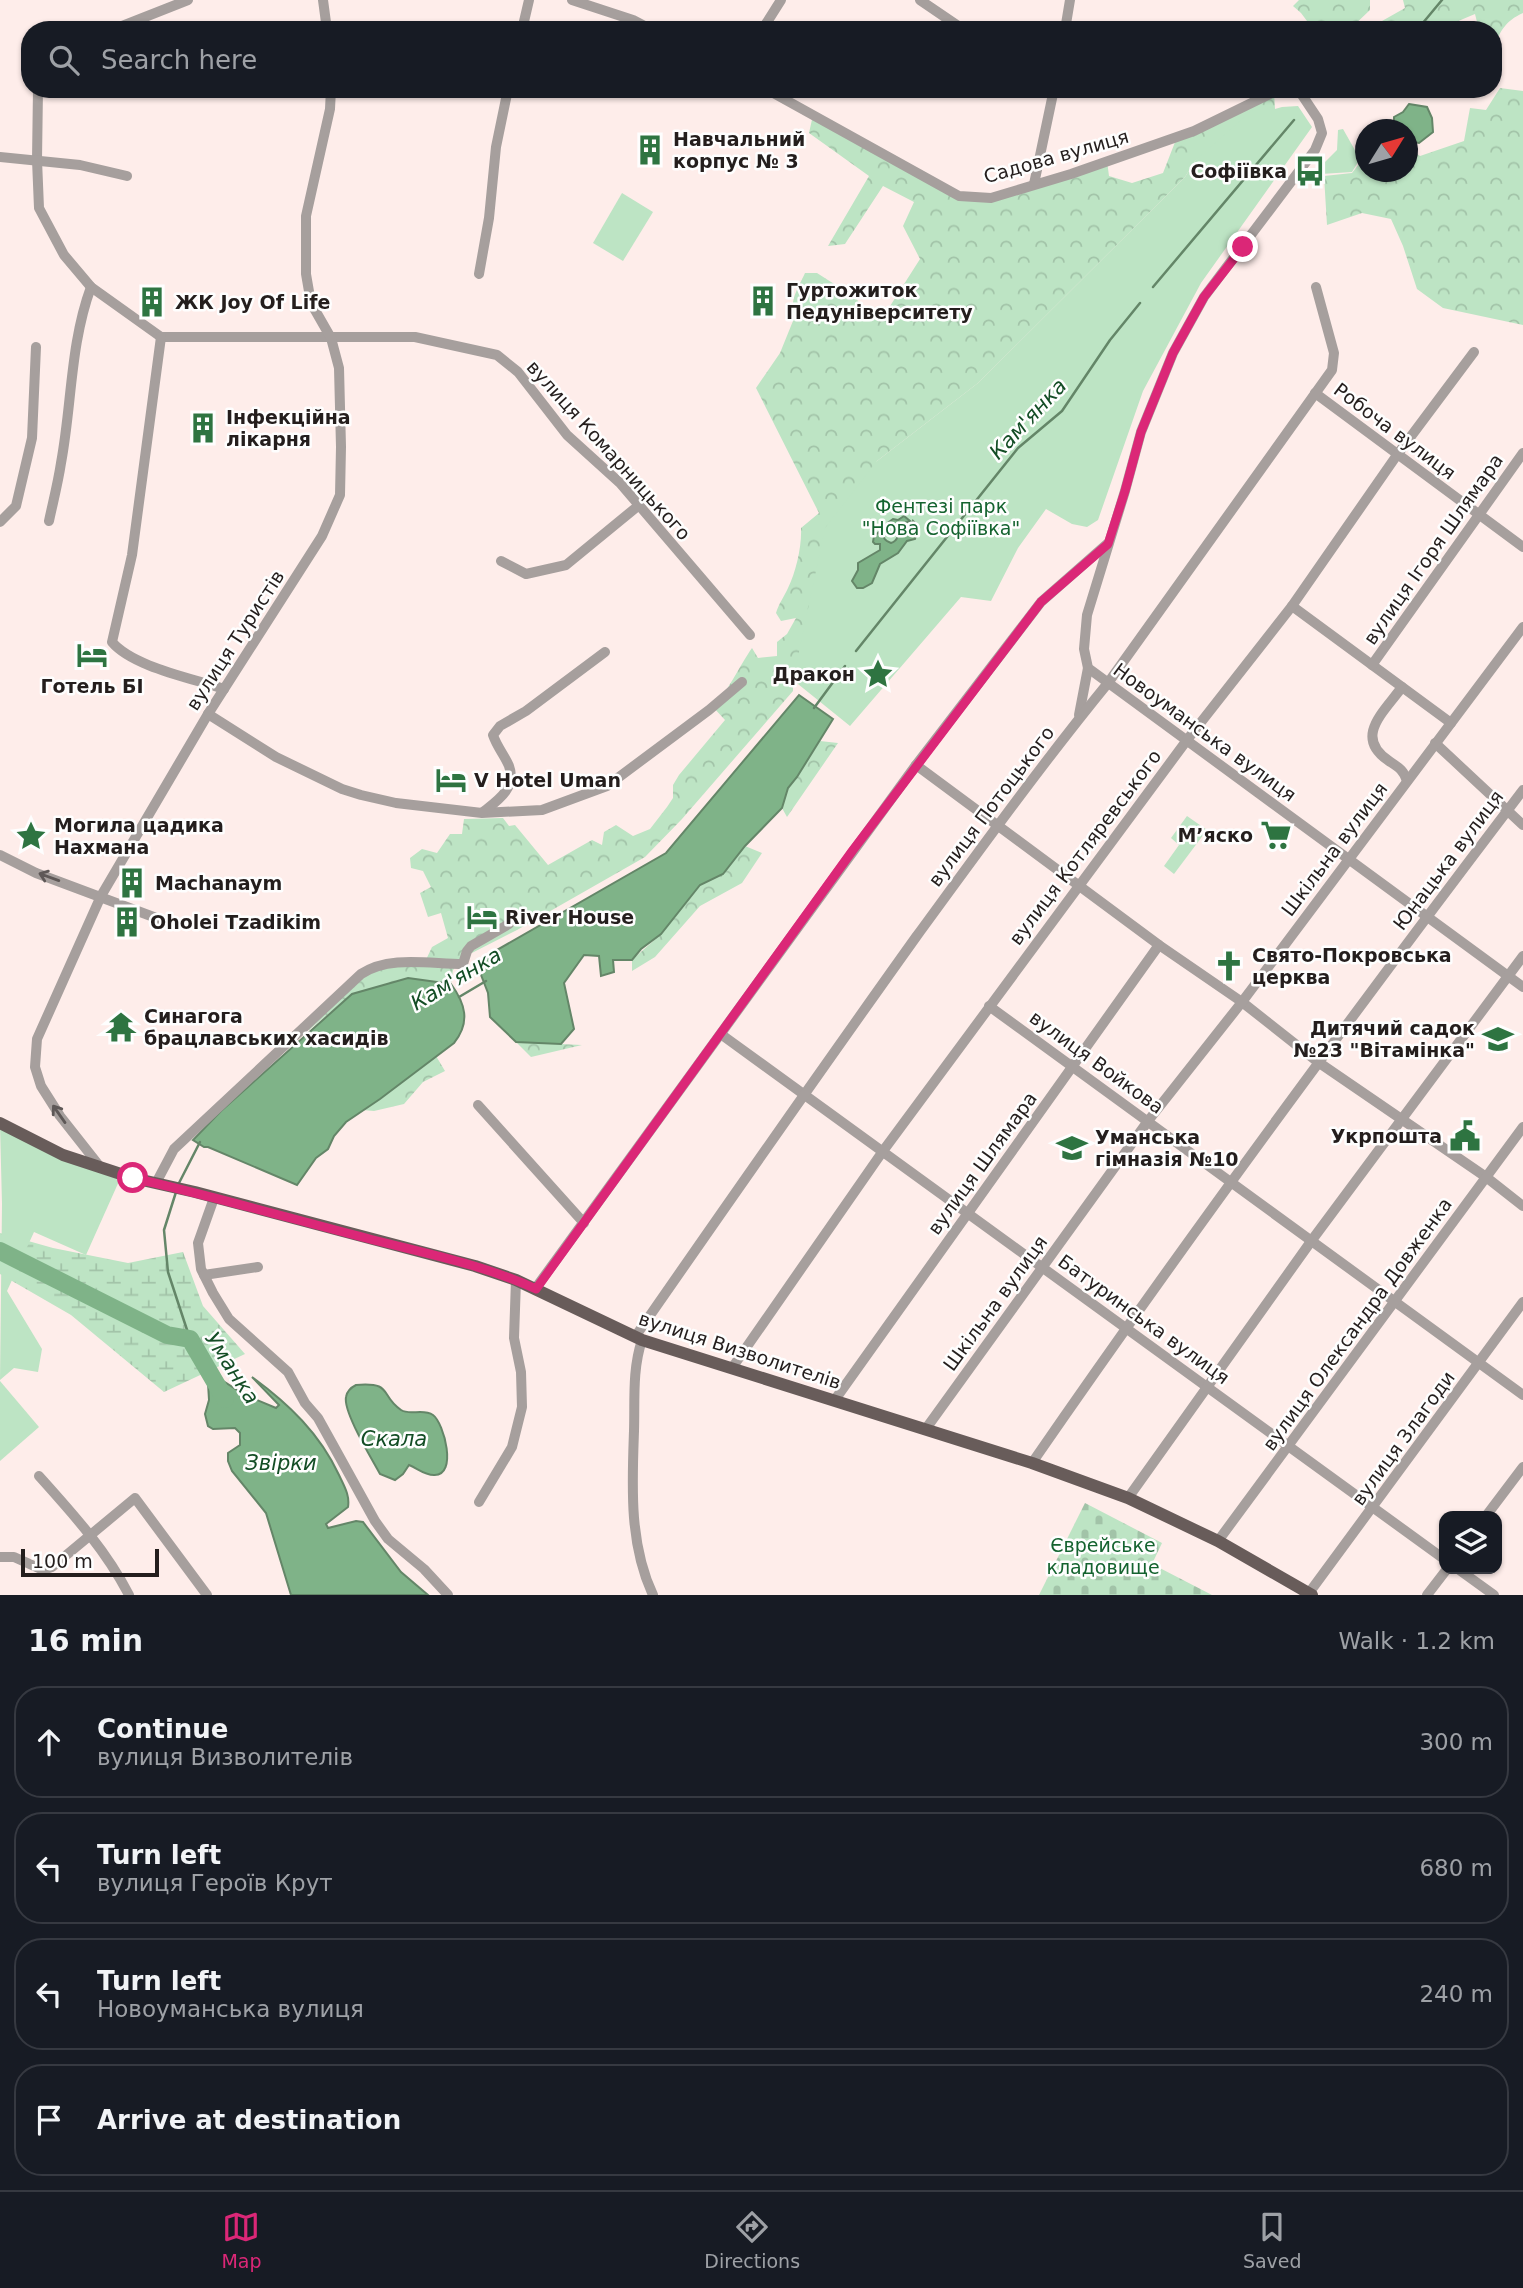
<!DOCTYPE html>
<meta charset="utf-8">
<style>
:root{--surface:#171b24;--page:#20242c;--text:#f1f3f6;--muted:#9ea1a6;--line:#363941;--accent:#db2777}
body{margin:0;font-family:"DejaVu Sans",sans-serif;background:var(--page);color:var(--text)}
.controls{position:absolute;right:21px;bottom:21px;display:grid;overflow:hidden;border-radius:14px;box-shadow:0 2px 5px #0004}
.controls button{width:63px;height:63px;display:grid;place-items:center;padding:0;border:0;border-bottom:2px solid var(--line);background:var(--surface);color:var(--text);font:35px sans-serif}
.compass{position:absolute;left:1355px;top:119px;width:63px;height:63px;border-radius:50%;background:var(--surface);box-shadow:0 2px 5px #0004;rotate:53deg}
.scale{position:absolute;left:21px;bottom:18px;width:138px;box-sizing:border-box;padding-left:7px;border:4px solid #241e1d;border-top:0;font-size:19px;line-height:24px;white-space:nowrap;color:#241e1d;-webkit-text-stroke:5px #fefefe;paint-order:stroke}
.stop{position:absolute;width:21px;height:21px;margin:-16px;border:5px solid #db2777;border-radius:50%;background:#fff}
.stop.end{background:#db2777;border-color:#fff;box-shadow:0 2px 7px #0008}
.list{margin:0;padding:0;list-style:none}
h2{display:flex;justify-content:space-between;align-items:center;height:91px;margin:0;padding:0 28px;font-size:30px}
h2 small{font-size:23px;font-weight:400;color:var(--muted)}
.list li{display:grid;grid-template-columns:46px 1fr auto;gap:21px;align-items:center;box-sizing:border-box;height:112px;margin:0 14px 14px;padding:0 14px;border:2px solid var(--line);border-radius:28px}
.list b{display:block;font-size:26px;white-space:nowrap}
.list p{margin:0;font-size:23px;white-space:nowrap;color:var(--muted)}
.list em{font-size:23px;font-style:normal;color:var(--muted)}
.icon{flex:none;width:38px;height:38px;fill:none;stroke:currentColor;stroke-width:2;stroke-linecap:round;stroke-linejoin:round}
.map{position:relative;flex:none;width:1523px;height:1595px;overflow:hidden}
.search{position:absolute;background:var(--surface);box-shadow:0 2px 5px #0004;left:21px;right:21px;top:21px;height:77px;display:flex;align-items:center;gap:18px;box-sizing:border-box;padding:0 24px;border-radius:28px;color:var(--muted);font-size:26px}
.sheet{height:595px;background:var(--surface)}
nav{display:flex;justify-content:space-around;align-items:center;box-sizing:border-box;height:98px;border-top:2px solid var(--line);background:var(--surface);font-size:19px;color:var(--muted)}
nav a{display:grid;justify-items:center;gap:4px}
nav .on{color:var(--accent)}
.map>svg:first-child{display:block}
.forest{fill:url(#forest-crowns)}
.wetland{fill:url(#wetland-marsh)}
.cemetery{fill:url(#cemetery-stones)}
.green{fill:#bde4c4}
.water{fill:#7fb388;stroke:#648668;stroke-width:2}
.lines{fill:none;stroke-linecap:round;stroke-linejoin:round}
.stream{stroke:#648668;stroke-width:2.5}
.river{stroke:#7fb388;stroke-width:18}
.minor{stroke:#a69f9d;stroke-width:10}
.major{stroke:#685c5a;stroke-width:12}
.oneway{stroke:#5e5857}
.route{stroke:#db2777;stroke-width:9}
.labels{text-anchor:middle;stroke-width:5;stroke-linejoin:round;paint-order:stroke}
.poi-label{font-size:19px;font-weight:bold;fill:#241e1d;stroke:#fefefe;text-anchor:start}
.street-label{font-size:19px;fill:#241e1d;stroke:#fefefe}
.park-label{font-size:19px;fill:#14632f;stroke:#fefefe}
.water-label{font-size:21px;font-style:italic;fill:#134d25;stroke:#fefefe}
</style>
<div class="map">
<svg width="1523" height="1595" viewBox="0 0 1523 1595">
<defs>
<pattern id="forest-crowns" width="20" height="18" patternUnits="userSpaceOnUse" patternTransform="scale(1.75)"><rect width="20" height="18" fill="#bde4c4"/><path d="M2 6a3 3 0 1 1 6 0M12 15a3 3 0 1 1 6 0" fill="none" stroke="#a2c3a8"/></pattern>
<pattern id="wetland-marsh" width="20" height="14" patternUnits="userSpaceOnUse" patternTransform="scale(1.75)"><rect width="20" height="14" fill="#bde4c4"/><path d="M1 5h8M5 5V1M11 12h8M15 12V8" fill="none" stroke="#a2c3a8"/></pattern>
<pattern id="cemetery-stones" width="16" height="16" patternUnits="userSpaceOnUse" patternTransform="scale(1.75)"><rect width="16" height="16" fill="#bde4c4"/><path d="M2 7V4a2 2 0 0 1 4 0v3zM10 15v-3a2 2 0 0 1 4 0v3z" fill="#a2c3a8"/></pattern>
</defs>
<rect width="100%" height="100%" fill="#feedea"/>
<g class="forest">
<polygon points="1299,0 1370,0 1370,10 1349,30 1306,30 1307,21 1301,13 1293,6"/>
<path d="M1403 0H1523V13C1505 21 1499 32 1493 51V30H1479L1475 14 1444 27 1443 30H1377L1382 21 1405 8Z"/>
<polygon points="1500,88 1523,91 1523,325 1443,308 1417,289 1403,246 1391,219 1362,213 1327,225 1324,176 1352,173 1365,156 1366,172 1408,172 1408,148 1420,156 1464,141 1470,108 1486,110"/>
<path d="M1274 92 1275 109 1195 161 1185 177 978 383 877 461 793 680V691L682 819 645 857 517 930 466 956 453 970 451 984 407 978 352 994 309 1030 305 1025 372 966 424 964 432 947 448 938 441 913 428 917 420 893 431 887 423 871 411 868 410 858 422 849 437 853 450 834H462L464 819 503 818 509 826 515 825 548 865 592 840 602 845 604 832 616 825 633 836 650 829 667 807 673 798V785L679 775 725 720 713 707C726 695 740 665 752 648L758 658 777 656V642L787 634 796 618 781 621 776 613C779 603 784 597 788 588 796 572 802 546 801 528L819 513 756 388 780 353 795 316C788 301 799 287 805 273H817L856 298 863 309 885 314 920 259 903 226 914 202 883 186 845 244 828 246 869 176 809 133 813 115 959 196 991 198 1107 161 1109 176 1132 183 1163 173 1177 137Z"/>
<polygon points="820,741 838,743 787,817 782,808 788,788 797,777"/>
<polygon points="745,846 762,853 742,883 700,906 655,957 632,971 632,960 661,934 700,885 723,874"/>
<polygon points="516,1042 582,1045 531,1057"/>
<polygon points="436,1056 445,1071 423,1082 404,1104 374,1111 362,1110 380,1099"/>
</g>
<polygon class="wetland" points="0,1233 53,1248 128,1263 183,1252 203,1306 245,1354 164,1392 71,1315 0,1274"/>
<polygon class="cemetery" points="1085,1503 1162,1543 1152,1564 1212,1595 1039,1595"/>
<g class="green">
<polygon points="1259,104 1275,109 1282,107 1298,106 1312,127 1201,283 1143,391 1098,520 1087,527 1072,524 1046,509 1018,548 991,601 961,597 850,726 793,680 825,528 877,461 978,383 1185,177 1195,161"/>
<polygon points="1343,129 1360,159 1352,172 1321,174 1317,170 1337,150 1338,130"/>
<polygon points="622,193 653,212 623,261 593,243"/>
<polygon points="1187,816 1207,830 1174,874 1164,866 1179,845 1171,838"/>
<polygon points="0,1125 120,1179 86,1255 34,1232 7,1291 42,1349 38,1372 14,1368 0,1380 2,1204"/>
<polygon points="0,1381 39,1427 0,1461"/>
</g>
<g class="water">
<polygon points="1409,104 1427,107 1432,118 1433,132 1419,143 1408,141 1408,130 1400,129 1394,122 1394,117 1403,112"/>
<path d="M904 516 910 521 902 524V529L907 527V531H910L913 521 918 526 915 539 907 541 898 553 880 564 872 583 863 588H857L852 581 858 570V563L880 550V544H875L873 542 874 536 883 529C887 536 879 538 891 543 899 540 898 535 897 527L889 522 893 519 898 520Z"/>
<polygon points="799,695 833,719 797,777 788,788 782,808 745,846 723,874 700,885 661,934 641,949 632,960 613,960 614,972 601,976 599,956 584,955 564,983 574,1029 561,1044 516,1042 490,1017 488,993 476,962 666,853"/>
<path d="M408 978 451 984C465 1003 471 1022 454 1043L380 1099 346 1122 334 1136 328 1149 316 1158 297 1185 208 1147H204L193 1140 221 1111 352 994Z"/>
<path d="M217 1377 245 1395 276 1408 279 1405 252 1377C289 1404 320 1434 339 1475 344 1486 350 1495 348 1507L326 1524 328 1528 356 1521 363 1522 401 1572 428 1595H291L266 1513 232 1471 228 1461V1453L240 1445V1433L235 1428 213 1429 208 1426 205 1414 209 1400 208 1383Z"/>
<path d="M356 1385C394 1382 379 1395 401 1410 410 1416 423 1408 433 1415 444 1423 458 1476 434 1475 424 1475 417 1468 409 1465L403 1474 395 1480 380 1474C372 1459 343 1412 346 1397 347 1391 350 1388 356 1385Z"/>
</g>
<g class="lines">
<g class="stream">
<polyline points="1417,30 1442,0"/>
<polyline points="1153,287 1294,120"/>
<polyline points="856,651 1018,448 1062,411 1110,340 1140,303"/>
<polyline points="814,708 845,666"/>
<polyline points="459,997 486,981"/>
<polyline points="179,1183 200,1142"/>
<polyline points="176,1192 164,1230 168,1272 190,1339"/>
</g>
<polyline class="river" points="0,1251 167,1335 190,1339 225,1399"/>
<g class="minor">
<polyline points="323,0 327,30"/>
<polyline points="572,0 633,20 652,30"/>
<polyline points="920,0 964,30"/>
<polyline points="112,30 188,0"/>
<polyline points="522,30 529,0"/>
<polyline points="762,30 781,0"/>
<polyline points="1065,30 1070,0"/>
<polyline points="38,89 37,160 39,208 64,255 91,287 161,337"/>
<polyline points="766,89 959,196 991,198 1071,174 1194,131 1274,92 1287,89"/>
<polyline points="1291,89 1300,92 1318,119 1322,133 1315,150 1204,297 1173,353 1141,432 1125,491 1087,615 1084,649 1088,668 1523,987"/>
<polyline points="0,157 80,165 127,176"/>
<polyline points="1034,184 1054,89"/>
<polyline points="479,274 489,218 496,147 508,89"/>
<polyline points="161,337 415,337 497,355 518,372 567,435 620,483 750,635"/>
<path d="M161 337 132 555 112 642C133 667 192 678 224 689"/>
<polyline points="1315,393 1523,547"/>
<path d="M49 521C53 502 58 483 61 463 72 404 70 344 91 287"/>
<polyline points="0,522 16,506 32,438 36,347"/>
<polyline points="501,561 526,574 566,565 638,506"/>
<polyline points="1292,606 1451,723"/>
<polyline points="1372,665 1523,453"/>
<path d="M1402 687C1384 712 1353 737 1389 761 1398 767 1404 770 1407 781"/>
<polyline points="208,714 276,757 342,789 361,795 396,803 482,813 542,810 607,786 709,710 742,682"/>
<polyline points="1079,715 1088,668"/>
<polyline points="1435,743 1523,825"/>
<polyline points="916,765 1159,945 1242,1002 1318,1062 1486,1177 1523,1206"/>
<path d="M483 812C497 801 517 788 509 766 505 756 497 747 493 735L500 726 526 711 605 652"/>
<polyline points="0,855 36,873 167,922"/>
<polyline points="989,1006 1523,1395"/>
<polyline points="722,1035 1444,1559"/>
<polyline points="478,1105 584,1223"/>
<polyline points="101,1168 60,1116 41,1086 35,1067 37,1039 101,896 208,714 322,536 340,495 341,447 339,368 331,338 311,303 306,274 306,216 330,109 331,89"/>
<path d="M156 1183 174 1149 361 974C389 955 430 964 463 964L467 951 471 946 509 924"/>
<polyline points="214,1198 198,1243 201,1269 213,1293 229,1319 288,1372 305,1403 318,1418 333,1445 375,1521 388,1539 424,1569 448,1595"/>
<polyline points="204,1275 258,1267"/>
<polyline points="535,1289 916,765 1041,602 1107,544"/>
<path d="M635 1337C728 1203 821 1070 916 937 979 851 1041 765 1108 683L1332 370 1334 353 1316 287"/>
<path d="M642 1340C632 1370 635 1401 634 1431 632 1486 629 1544 653 1595"/>
<polyline points="732,1368 883,1151 1187,740 1292,606 1397,455 1474,352"/>
<polyline points="834,1401 1159,945"/>
<polyline points="925,1430 1148,1121 1242,1002 1523,627"/>
<path d="M1032 1463C1190 1234 1355 1011 1523 790"/>
<path d="M39 1476C73 1514 106 1550 129 1595"/>
<polyline points="1128,1498 1312,1240 1523,956"/>
<polyline points="479,1502 512,1447 522,1407 521,1372 514,1338 516,1280"/>
<polyline points="1486,1516 1523,1467"/>
<polyline points="1218,1541 1523,1127"/>
<polyline points="0,1557 14,1557 43,1570 52,1567 135,1498 207,1595"/>
<polyline points="1458,1569 1494,1595"/>
<polyline points="1309,1593 1523,1302"/>
<polyline points="1427,1595 1447,1569"/>
</g>
<polyline class="major" points="0,1123 63,1155 133,1178 195,1192 475,1266 516,1280 642,1340 1032,1463 1128,1498 1218,1541 1312,1595"/>
</g>
<defs><path id="oneway-shaft" d="M-6 0H5M1.5-3L5.5 0L1.5 3" fill="none" stroke-width="1.6" stroke-linecap="round" stroke-linejoin="round" transform="scale(1.75)"/></defs>
<g class="oneway">
<use href="#oneway-shaft" transform="translate(49 877) rotate(-160)"/>
<use href="#oneway-shaft" transform="translate(59 1114) rotate(-125)"/>
</g>
<g class="lines">
<path class="route" d="M133 1178C212 1196 289 1218 366 1238 423 1253 482 1264 536 1289L853 850 1041 602 1108 544 1125 491 1141 432 1173 353 1204 297 1243 247"/>
</g>
<defs>
<g id="building-bare" transform="scale(2.415)"><path d="M-4-6H4V6H1V3H-1V6H-4ZM-2.5-4.3h1.7v1.8h-1.7ZM.8-4.3h1.7v1.8H.8ZM-2.5-1h1.7V.8h-1.7ZM.8-1h1.7V.8H.8Z" fill="#2e7441" stroke="#fefefe" stroke-width="2.5" paint-order="stroke"/></g>
<g id="bus-bare" transform="scale(2.415)"><path d="M-5-6H5V4H4V6H2V4H-2V6H-4V4H-5ZM-3.5-4V0h7V-4ZM-3.5 1.2v1.5H-2V1.2ZM2 1.2v1.5H3.5V1.2Z" fill="#2e7441" stroke="#fefefe" stroke-width="2.5" paint-order="stroke"/></g>
<g id="hotel-bare" transform="scale(2.415)"><path d="M-6-4.5h1.5V1H6V5H4.5V3h-9V5H-6ZM-4 0a1.8 1.8 0 1 1 3.6 0ZM.5 0V-2.5h3Q6-2.5 6 0Z" fill="#2e7441" stroke="#fefefe" stroke-width="2.5" paint-order="stroke"/></g>
<g id="sight-bare" transform="scale(2.415)"><path d="M0-6L1.8-2.2L6-1.7L2.9 1.2L3.7 5.4L0 3.3L-3.7 5.4L-2.9 1.2L-6-1.7L-1.8-2.2Z" fill="#2e7441" stroke="#fefefe" stroke-width="2.5" paint-order="stroke"/></g>
<g id="supermarket-bare" transform="scale(2.415)"><path d="M-6-5.5h2.5l.6 2H6L4.5 2H-2.5L-4.4-4H-6ZM-1.5 3.2a1.3 1.3 0 1 0 .1 0ZM3 3.2a1.3 1.3 0 1 0 .1 0Z" fill="#2e7441" stroke="#fefefe" stroke-width="2.5" paint-order="stroke"/></g>
<g id="church-bare" transform="scale(2.415)"><path d="M-1.2-6h2.4v3.5h3.3v2.4h-3.3V6h-2.4V-.1h-3.3v-2.4h3.3Z" fill="#2e7441" stroke="#fefefe" stroke-width="2.5" paint-order="stroke"/></g>
<g id="temple-bare" transform="scale(2.415)"><path d="M0-6L5-2H3V0L6.5 2.5H4V6H1.5V3h-3V6H-4V2.5H-6.5L-3 0V-2H-5Z" fill="#2e7441" stroke="#fefefe" stroke-width="2.5" paint-order="stroke"/></g>
<g id="school-bare" transform="scale(2.415)"><path d="M0-5L7-2L0 1L-7-2ZM-4 1L0 2.5L4 1V4Q0 6-4 4Z" fill="#2e7441" stroke="#fefefe" stroke-width="2.5" paint-order="stroke"/></g>
<g id="civic-bare" transform="scale(2.415)"><path d="M-.6-6.5H3V-4.5H.6V-3L4-1V1h2V6H-6V1h2V-1L-.6-3ZM-1.2 2.5V6h2.4V2.5Z" fill="#2e7441" stroke="#fefefe" stroke-width="2.5" paint-order="stroke"/></g>
</defs>
<g fill-rule="evenodd">
<use href="#building-bare" x="650" y="150"/>
<use href="#bus-bare" x="1310" y="171"/>
<use href="#building-bare" x="763" y="301"/>
<use href="#building-bare" x="152" y="302"/>
<use href="#building-bare" x="203" y="428"/>
<use href="#hotel-bare" x="92" y="655"/>
<use href="#sight-bare" x="878" y="674"/>
<use href="#hotel-bare" x="451" y="780"/>
<use href="#supermarket-bare" x="1276" y="835"/>
<use href="#sight-bare" x="31" y="836"/>
<use href="#building-bare" x="132" y="883"/>
<use href="#hotel-bare" x="482" y="917"/>
<use href="#building-bare" x="127" y="922"/>
<use href="#church-bare" x="1229" y="966"/>
<use href="#temple-bare" x="121" y="1027"/>
<use href="#school-bare" x="1498" y="1039"/>
<use href="#civic-bare" x="1465" y="1136"/>
<use href="#school-bare" x="1072" y="1148"/>
</g>
<g class="labels">
<g class="poi-label">
<text x="673" y="146">Навчальний<tspan x="673" dy="22">корпус № 3</tspan></text>
<text x="1287" y="178" text-anchor="end">Софіївка</text>
<text x="786" y="297">Гуртожиток<tspan x="786" dy="22">Педуніверситету</tspan></text>
<text x="175" y="309">ЖК Joy Of Life</text>
<text x="226" y="424">Інфекційна<tspan x="226" dy="22">лікарня</tspan></text>
<text x="855" y="681" text-anchor="end">Дракон</text>
<text x="92" y="693" text-anchor="middle">Готель БІ</text>
<text x="474" y="787">V Hotel Uman</text>
<text x="54" y="832">Могила цадика<tspan x="54" dy="22">Нахмана</tspan></text>
<text x="1253" y="842" text-anchor="end">Мʼяско</text>
<text x="155" y="890">Machanaym</text>
<text x="505" y="924">River House</text>
<text x="150" y="929">Oholei Tzadikim</text>
<text x="1252" y="962">Свято-Покровська<tspan x="1252" dy="22">церква</tspan></text>
<text x="144" y="1023">Синагога<tspan x="144" dy="22">брацлавських хасидів</tspan></text>
<text x="1475" y="1035" text-anchor="end">Дитячий садок<tspan x="1475" dy="22">№23 "Вітамінка"</tspan></text>
<text x="1442" y="1143" text-anchor="end">Укрпошта</text>
<text x="1095" y="1144">Уманська<tspan x="1095" dy="22">гімназія №10</tspan></text>
</g>
<g class="street-label">
<text transform="translate(1056 156) rotate(-16)" y="7">Садова вулиця</text>
<text transform="translate(1395 431) rotate(37)" y="7">Робоча вулиця</text>
<text transform="translate(609 450) rotate(48)" y="7">вулиця Комарницького</text>
<text transform="translate(1433 549) rotate(-55)" y="7">вулиця Ігоря Шлямара</text>
<text transform="translate(235 640) rotate(-57)" y="7">вулиця Туристів</text>
<text transform="translate(1205 732) rotate(36)" y="7">Новоуманська вулиця</text>
<text transform="translate(991 806) rotate(-53)" y="7">вулиця Потоцького</text>
<text transform="translate(1085 847) rotate(-53)" y="7">вулиця Котляревського</text>
<text transform="translate(1334 849) rotate(-53)" y="7">Шкільна вулиця</text>
<text transform="translate(1448 860) rotate(-53)" y="7">Юнацька вулиця</text>
<text transform="translate(1097 1062) rotate(36)" y="7">вулиця Войкова</text>
<text transform="translate(982 1163) rotate(-54)" y="7">вулиця Шлямара</text>
<text transform="translate(995 1303) rotate(-54)" y="7">Шкільна вулиця</text>
<text transform="translate(1144 1319) rotate(36)" y="7">Батуринська вулиця</text>
<text transform="translate(1357 1324) rotate(-54)" y="7">вулиця Олександра Довженка</text>
<text transform="translate(740 1350) rotate(18)" y="7">вулиця Визволителів</text>
<text transform="translate(1403 1438) rotate(-54)" y="7">вулиця Злагоди</text>
</g>
<g class="park-label">
<text x="941" y="513">Фентезі парк<tspan x="941" dy="22">"Нова Софіївка"</tspan></text>
<text x="1103" y="1552">Єврейське<tspan x="1103" dy="22">кладовище</tspan></text>
</g>
<g class="water-label">
<text transform="translate(1028 419) rotate(-47)" y="7">Кам'янка</text>
<text transform="translate(456 979) rotate(-31)" y="7">Кам'янка</text>
<text transform="translate(232 1368) rotate(57)" y="7">Уманка</text>
<text x="394" y="1446">Скала</text>
<text x="281" y="1470">Звірки</text>
</g>
</g>
</svg>
<div class="controls">
<button><svg class="icon" aria-label="layers" viewBox="0 0 24 24"><path d="M12 4l9 5-9 5-9-5zM3 14l9 5 9-5"/></svg></button>
</div>
<svg class="compass" viewBox="-18 -18 36 36"><path d="M0-13l5 13h-10z" fill="#e53935"/><path d="M0 13l5-13h-10z" fill="#9ea1a6"/></svg>
<div class="scale">100 m</div>
<div class="stop" style="left:133px;top:1178px"></div>
<div class="stop end" style="left:1243px;top:247px"></div>
<div class="search"><svg class="icon" aria-label="search" viewBox="0 0 24 24"><circle cx="10" cy="10" r="6"/><path d="M15 15l6 6"/></svg>Search here</div>
</div>
<section class="sheet">
<h2>16 min<small>Walk · 1.2 km</small></h2>
<ul class="list">
<li><svg class="icon" aria-label="ahead" viewBox="0 0 24 24"><path d="M12 20V5M6 11l6-6 6 6"/></svg><div><b>Continue</b><p>вулиця Визволителів</p></div><em>300 m</em></li>
<li><svg class="icon" aria-label="left" viewBox="0 0 24 24"><path d="M17 20v-9H6M10 6l-5 5 5 5"/></svg><div><b>Turn left</b><p>вулиця Героїв Крут</p></div><em>680 m</em></li>
<li><svg class="icon" aria-label="left" viewBox="0 0 24 24"><path d="M17 20v-9H6M10 6l-5 5 5 5"/></svg><div><b>Turn left</b><p>Новоуманська вулиця</p></div><em>240 m</em></li>
<li><svg class="icon" aria-label="arrive" viewBox="0 0 24 24"><path d="M6 21V4h12l-3 4 3 4H6"/></svg><div><b>Arrive at destination</b></div></li>
</ul>
</section>
<nav>
<a class="on"><svg class="icon" aria-label="map" viewBox="0 0 24 24"><path d="M3 6l6-2 6 2 6-2v14l-6 2-6-2-6 2zM9 4v14M15 6v14"/></svg>Map</a>
<a><svg class="icon" aria-label="directions" viewBox="0 0 24 24"><path d="M12 3l9 9-9 9-9-9zM9 14v-3h6M13 9l2 2-2 2"/></svg>Directions</a>
<a><svg class="icon" aria-label="saved" viewBox="0 0 24 24"><path d="M7 4h10v16l-5-4-5 4z"/></svg>Saved</a>
</nav>
